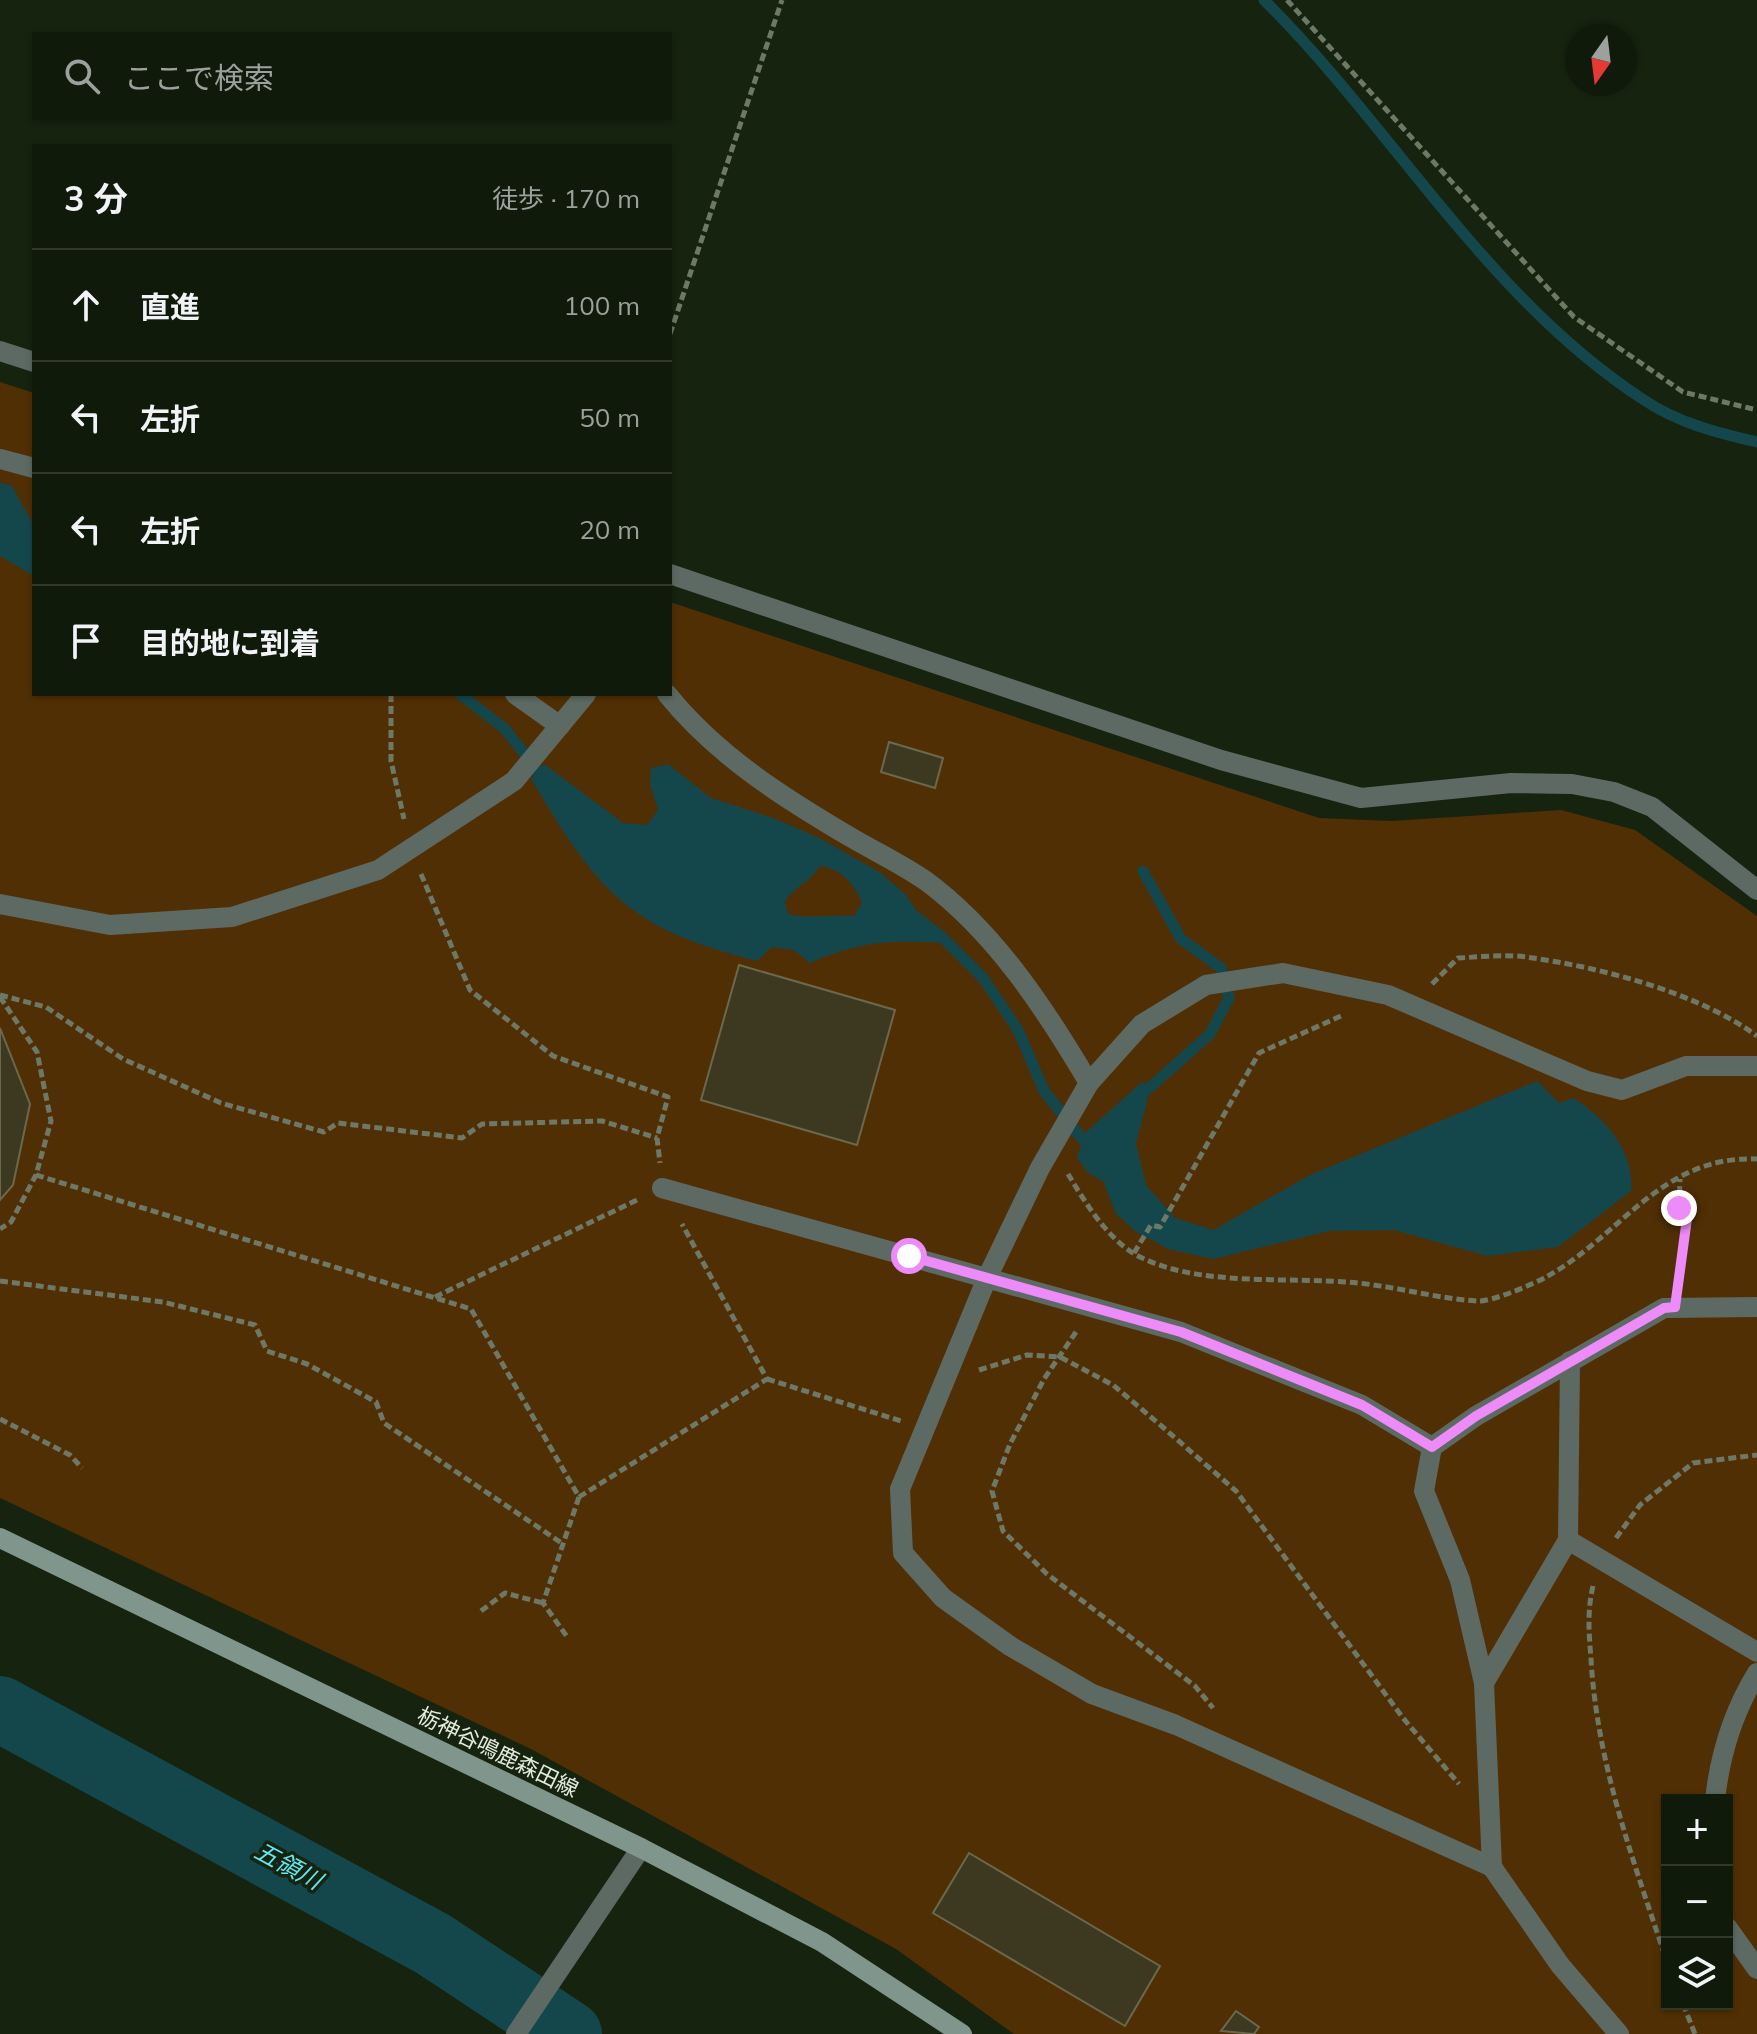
<!DOCTYPE html>
<html lang="ja">
<meta charset="utf-8">
<style>
:root{--surface:#101a0b;--page:#1e2719;--text:#f1f3f6;--muted:#9ca19d;--line:#30382c}
body{margin:0;font-family:Mulish,"Noto Sans JP",sans-serif;background:var(--page);color:var(--text)}
.controls{position:absolute;right:24px;bottom:24px;display:grid;overflow:hidden;border-radius:0px;box-shadow:0 2px 6px #0004}
.controls button{width:72px;height:72px;display:grid;place-items:center;padding:0;border:0;border-bottom:2px solid var(--line);background:var(--surface);color:var(--text);font:40px sans-serif}
.compass{position:absolute;left:1565px;top:24px;width:72px;height:72px;border-radius:50%;background:var(--surface);box-shadow:0 2px 6px #0004;rotate:194deg}
.stop{position:absolute;width:24px;height:24px;margin:-18px;border:6px solid #ed8cf9;border-radius:50%;background:#fff}
.stop.end{background:#ed8cf9;border-color:#fff;box-shadow:0 2px 8px #0008}
.list{margin:0;padding:0;list-style:none}
h2{display:flex;justify-content:space-between;align-items:center;height:104px;margin:0;padding:0 32px;font-size:34px}
h2 small{font-size:26px;font-weight:400;color:var(--muted)}
.list li{display:grid;grid-template-columns:52px 1fr auto;gap:24px;align-items:center;box-sizing:border-box;height:112px;padding:0 32px;border-top:2px solid var(--line)}
.list b{display:block;font-size:30px;white-space:nowrap}
.list em{font-size:26px;font-style:normal;color:var(--muted)}
.icon{flex:none;width:44px;height:44px;fill:none;stroke:currentColor;stroke-width:2;stroke-linecap:round;stroke-linejoin:round}
.map{position:relative;flex:none;width:1757px;height:2034px;overflow:hidden}
.search{position:absolute;background:var(--surface);box-shadow:0 2px 6px #0004;left:32px;top:32px;width:640px;height:88px;display:flex;align-items:center;gap:20px;box-sizing:border-box;padding:0 28px;border-radius:0px;color:var(--muted);font-size:30px}
.panel{position:absolute;background:var(--surface);box-shadow:0 2px 6px #0004;left:32px;top:144px;width:640px;height:552px;border-radius:0px}
.map>svg:first-child{display:block}
.green{fill:#512f04;fill-rule:evenodd}
.water{fill:#14474c;fill-rule:evenodd}
.lines{fill:none;stroke-linecap:round;stroke-linejoin:round}
.stream{stroke:#14474c;stroke-width:11}
.river{stroke:#14474c;stroke-width:66}
.building{fill:#3d3920;stroke:#6c684d;stroke-width:2}
.path{stroke:#6d7867;stroke-width:5;stroke-dasharray:8 4;stroke-linecap:butt}
.pedestrian{stroke:#5d6a64;stroke-width:20}
.tertiary{stroke:#5d6a64;stroke-width:20}
.secondary{stroke:#80958c;stroke-width:20}
.route{stroke:#ed8cf9;stroke-width:10}
.labels{text-anchor:middle;stroke-width:7;stroke-linejoin:round;paint-order:stroke}
.street-label{font-size:22px;fill:#e2ebde;stroke:#16230f}
.water-label{font-size:24px;font-style:italic;fill:#5fe8f5;stroke:#16230f}
</style>
<div class="map">
<svg width="1757" height="2034" viewBox="0 0 1757 2034">
<rect width="100%" height="100%" fill="#16230f"/>
<path class="green" d="M0 382 34 393V694H670V602L1319 818 1392 821 1561 810 1635 830 1757 916V2034H1014L896 1949 531 1749 0 1498ZM1667 1800H1727V2004H1667Z"/>
<g class="water">
<polygon points="0,483 12,486 34,526 34,576 0,556"/>
<path d="M544 764 623 823 647 825 658 810 650 784 651 768 668 764 711 798 776 819 821 839 881 873 905 894 916 910 947 934 944 943C891 940 859 941 810 963L794 950 772 947 757 961C626 928 598 891 531 779ZM820 866C839 867 856 885 862 903L854 916C832 915 808 919 788 914L785 901C796 886 810 882 820 866Z"/>
<path d="M1143 1081 1148 1098 1136 1143 1146 1185 1175 1218 1213 1230 1310 1175 1537 1081 1559 1103 1574 1098C1604 1118 1635 1150 1631 1191L1558 1247 1487 1256 1394 1230 1329 1231 1213 1259 1168 1249 1135 1231 1116 1214 1103 1181 1087 1172 1077 1157 1086 1132Z"/>
</g>
<g class="lines">
<g class="stream">
<path d="M1264 0C1394 129 1488 299 1644 400 1678 423 1718 433 1757 442"/>
<polyline points="460,694 505,729 538,771"/>
<polyline points="1143,871 1181,939 1221,968 1229,998 1210,1034 1146,1091"/>
<polyline points="945,940 983,978 1018,1030 1044,1091 1083,1140"/>
</g>
<polyline class="river" points="0,1709 433,1944 569,2034"/>
</g>
<g class="building">
<polygon points="889,742 943,758 935,788 881,772"/>
<polygon points="739,965 895,1010 857,1145 701,1100"/>
<polygon points="0,1028 30,1104 13,1185 0,1200"/>
<polygon points="969,1853 1160,1966 1125,2026 933,1913"/>
<polygon points="1236,2011 1259,2027 1254,2034 1221,2031"/>
</g>
<g class="lines">
<g class="path">
<polyline points="1287,0 1574,317 1683,392 1757,410"/>
<polyline points="670,334 782,0"/>
<polyline points="391,694 391,761 404,819"/>
<polyline points="421,874 470,990 553,1056 668,1097 657,1138 660,1163"/>
<path d="M1432 984 1458 958C1480 957 1504 954 1526 957 1599 967 1697 992 1757 1036"/>
<polyline points="0,995 46,1007 123,1059 221,1103 324,1132 338,1123 462,1138 482,1124 602,1121 657,1138"/>
<polyline points="0,997 37,1052 51,1121 36,1175 11,1222 0,1229"/>
<path d="M1068 1174C1085 1202 1107 1239 1138 1256 1200 1288 1290 1276 1358 1283 1398 1287 1439 1299 1478 1301 1491 1302 1534 1284 1546 1277 1620 1237 1661 1155 1757 1159"/>
<polyline points="36,1175 471,1309 579,1497 543,1603 568,1638"/>
<polyline points="1134,1253 1151,1225 1160,1227 1259,1053 1343,1015"/>
<polyline points="0,1281 163,1302 255,1325 267,1351 307,1364 376,1402 384,1423 563,1544"/>
<polyline points="1679,1283 1688,1211 1679,1208 1680,1179"/>
<polyline points="435,1297 637,1200"/>
<polyline points="1076,1332 1044,1379 1010,1444 992,1491 1003,1531 1047,1574 1195,1686 1213,1708"/>
<polyline points="979,1370 1027,1355 1060,1357 1113,1385 1165,1429 1236,1491 1403,1718 1459,1784"/>
<polyline points="767,1379 901,1421"/>
<polyline points="0,1419 70,1455 82,1468"/>
<polyline points="579,1497 767,1379 682,1224"/>
<polyline points="1616,1538 1640,1505 1693,1463 1757,1455"/>
<path d="M1593 1586C1587 1611 1589 1634 1591 1659 1597 1765 1634 1862 1667 1962"/>
<polyline points="481,1611 505,1593 543,1603"/>
<polyline points="1683,2004 1695,2034"/>
</g>
<g class="pedestrian">
<polyline points="0,459 34,468"/>
<polyline points="515,694 560,726"/>
<path d="M667 694C717 756 784 798 852 838 876 852 903 865 926 881 995 932 1046 1010 1089 1083"/>
<polyline points="0,904 110,925 232,917 378,870 514,781 586,694"/>
<polyline points="662,1188 1181,1332 1362,1405 1432,1447"/>
<polyline points="1568,1540 1757,1652"/>
<polyline points="1484,1683 1568,1540 1570,1361"/>
<path d="M1715 1800C1720 1754 1733 1712 1757 1673"/>
<polyline points="1492,1867 1176,1725 1092,1694 1010,1646 943,1598 903,1553 900,1489 987,1278 1040,1168 1089,1083 1142,1024 1206,985 1283,973 1388,995 1587,1081 1622,1090 1686,1066 1757,1066"/>
<polyline points="1727,1927 1757,1969"/>
<polyline points="1619,2034 1560,1965 1492,1867 1484,1683 1460,1580 1424,1491 1432,1447 1476,1416 1664,1308 1757,1307"/>
</g>
<g class="tertiary">
<polyline points="0,351 34,362"/>
<polyline points="670,574 1221,760 1361,798 1511,783 1572,784 1614,792 1652,807 1757,890"/>
<polyline points="516,2034 641,1848"/>
</g>
<polyline class="secondary" points="0,1538 641,1848 822,1942 962,2034"/>
</g>
<g class="lines">
<polyline class="route" points="909,1256 1181,1332 1362,1405 1432,1447 1476,1416 1664,1308 1675,1307 1688,1211 1679,1208"/>
</g>
<g class="labels">
<g class="street-label">
<text transform="translate(498 1752) rotate(26)" y="8">栃神谷鳴鹿森田線</text>
</g>
<g class="water-label">
<text transform="translate(288 1866) rotate(28)" y="8">五領川</text>
</g>
</g>
</svg>
<div class="controls">
<button>+</button>
<button>−</button>
<button><svg class="icon" aria-label="layers" viewBox="0 0 24 24"><path d="M12 4l9 5-9 5-9-5zM3 14l9 5 9-5"/></svg></button>
</div>
<svg class="compass" viewBox="-18 -18 36 36"><path d="M0-13l5 13h-10z" fill="#e53935"/><path d="M0 13l5-13h-10z" fill="#9ca19d"/></svg>
<div class="stop" style="left:909px;top:1256px"></div>
<div class="stop end" style="left:1679px;top:1208px"></div>
<div class="search"><svg class="icon" aria-label="search" viewBox="0 0 24 24"><circle cx="10" cy="10" r="6"/><path d="M15 15l6 6"/></svg>ここで検索</div>
<section class="panel">
<h2>3 分<small>徒歩 · 170 m</small></h2>
<ul class="list">
<li><svg class="icon" aria-label="ahead" viewBox="0 0 24 24"><path d="M12 20V5M6 11l6-6 6 6"/></svg><div><b>直進</b></div><em>100 m</em></li>
<li><svg class="icon" aria-label="left" viewBox="0 0 24 24"><path d="M17 20v-9H6M10 6l-5 5 5 5"/></svg><div><b>左折</b></div><em>50 m</em></li>
<li><svg class="icon" aria-label="left" viewBox="0 0 24 24"><path d="M17 20v-9H6M10 6l-5 5 5 5"/></svg><div><b>左折</b></div><em>20 m</em></li>
<li><svg class="icon" aria-label="arrive" viewBox="0 0 24 24"><path d="M6 21V4h12l-3 4 3 4H6"/></svg><div><b>目的地に到着</b></div></li>
</ul>
</section>
</div>
